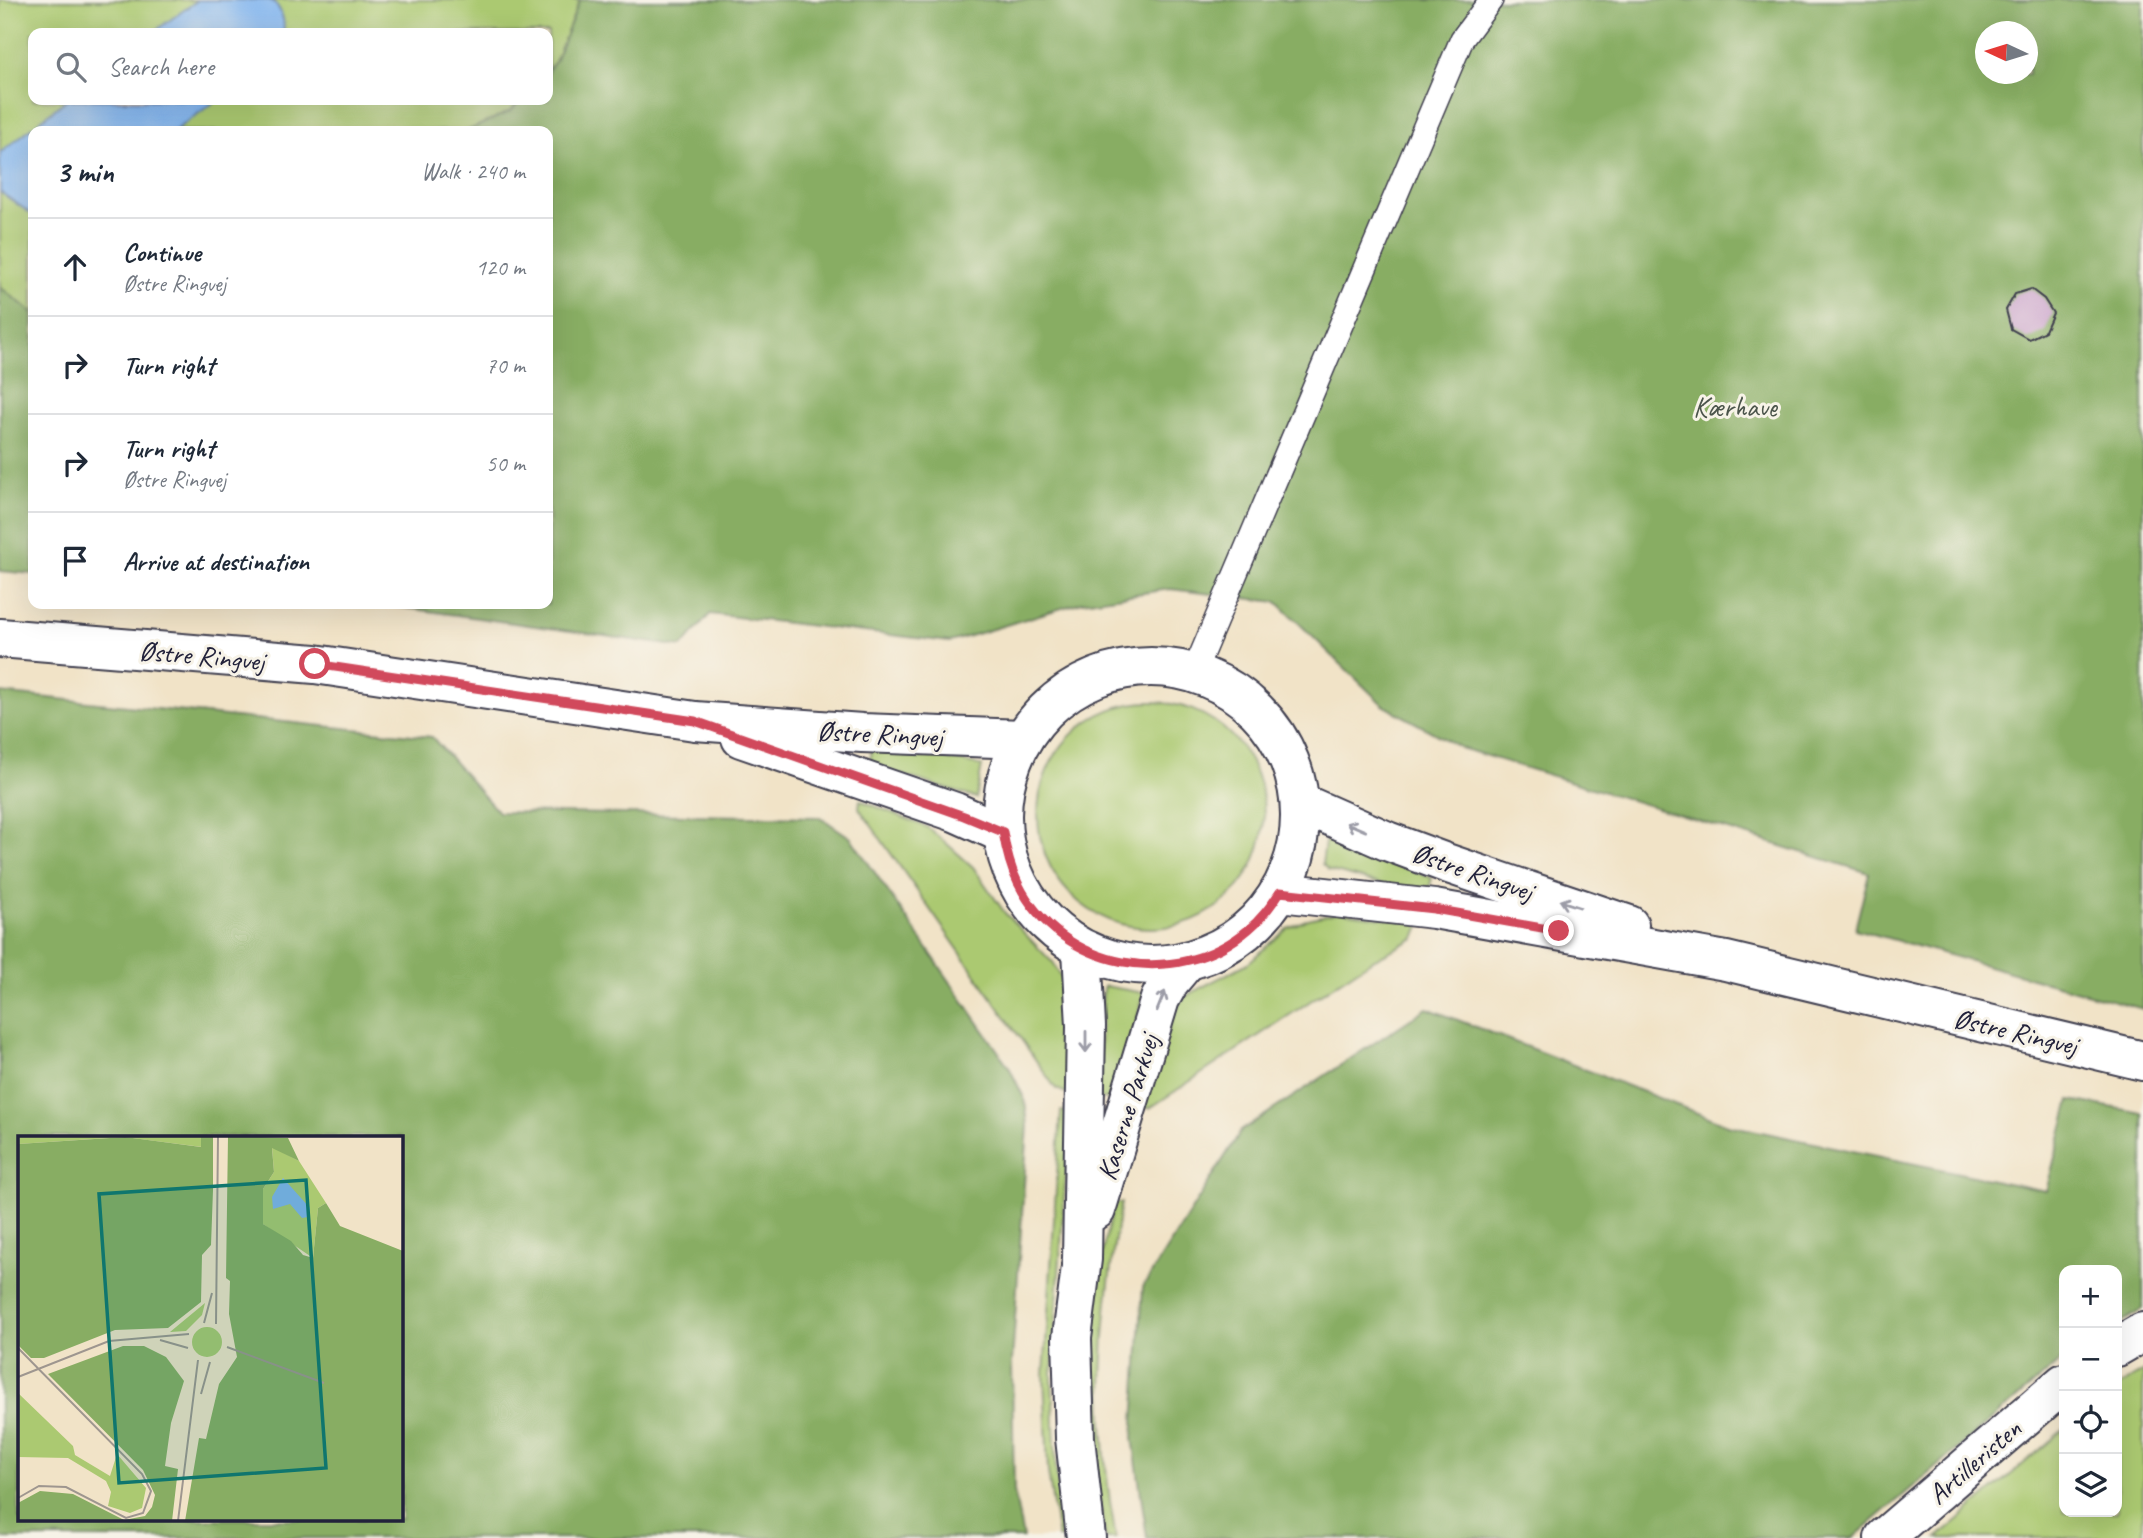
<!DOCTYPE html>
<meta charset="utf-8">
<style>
:root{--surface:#fff;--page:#f6f6f7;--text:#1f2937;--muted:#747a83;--line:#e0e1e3}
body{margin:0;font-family:Caveat,sans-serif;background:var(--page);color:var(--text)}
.controls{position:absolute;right:21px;bottom:21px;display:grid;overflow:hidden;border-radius:14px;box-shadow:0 7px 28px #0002}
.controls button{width:63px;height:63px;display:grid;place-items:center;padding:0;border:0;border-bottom:2px solid var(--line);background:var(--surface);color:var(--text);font:35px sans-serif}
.compass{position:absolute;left:1975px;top:21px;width:63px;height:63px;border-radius:50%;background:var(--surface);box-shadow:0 7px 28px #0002;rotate:274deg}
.stop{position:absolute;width:21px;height:21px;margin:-16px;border:5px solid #d1495b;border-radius:50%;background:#fff}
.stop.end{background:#d1495b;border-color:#fff;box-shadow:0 2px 7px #0008}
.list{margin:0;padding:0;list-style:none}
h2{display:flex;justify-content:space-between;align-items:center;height:91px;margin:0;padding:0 28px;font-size:30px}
h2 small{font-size:23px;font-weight:400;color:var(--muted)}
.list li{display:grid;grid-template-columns:46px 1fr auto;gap:21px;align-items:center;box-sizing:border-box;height:98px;padding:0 28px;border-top:2px solid var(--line)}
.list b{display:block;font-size:26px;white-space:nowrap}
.list p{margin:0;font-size:23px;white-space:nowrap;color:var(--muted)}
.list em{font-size:23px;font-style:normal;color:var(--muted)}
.icon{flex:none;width:38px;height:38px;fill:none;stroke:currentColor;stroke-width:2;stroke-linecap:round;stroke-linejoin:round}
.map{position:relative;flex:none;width:2143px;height:1538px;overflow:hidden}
.search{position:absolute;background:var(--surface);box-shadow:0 7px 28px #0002;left:28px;top:28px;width:525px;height:77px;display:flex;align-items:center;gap:18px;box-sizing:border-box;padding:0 24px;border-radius:14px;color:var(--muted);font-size:26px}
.panel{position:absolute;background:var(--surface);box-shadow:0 7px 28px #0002;left:28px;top:126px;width:525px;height:483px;border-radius:14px}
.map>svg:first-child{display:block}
.green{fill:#abc971;stroke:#667656;stroke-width:2}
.forest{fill:#88ad63;stroke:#55684f;stroke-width:2;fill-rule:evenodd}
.water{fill:#82b5ef;stroke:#526c95;stroke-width:2}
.building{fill:#caa3cd}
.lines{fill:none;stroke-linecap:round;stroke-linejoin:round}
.service-casing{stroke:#413f50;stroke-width:26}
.minor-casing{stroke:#413f50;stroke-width:42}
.tertiary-casing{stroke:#413f50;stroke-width:42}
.primary-casing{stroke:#413f50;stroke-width:42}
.service{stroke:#fff;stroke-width:23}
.minor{stroke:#fff;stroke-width:38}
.tertiary{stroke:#fff;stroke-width:38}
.primary{stroke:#fff;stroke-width:38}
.oneway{stroke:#9c9ca7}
.route{stroke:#d1495b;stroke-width:9}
.labels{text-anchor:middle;stroke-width:6;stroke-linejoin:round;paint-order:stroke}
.park-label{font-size:28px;fill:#4b544b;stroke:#f7f3e8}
.street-label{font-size:28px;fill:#22223b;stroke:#f7f3e8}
.inset-road{fill:none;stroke:#9e968f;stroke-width:2}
.view{fill:#0f766e;fill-opacity:0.15;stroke:#0f766e;stroke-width:3.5}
.inset-edge{fill:none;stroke:#22223b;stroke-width:3.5}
</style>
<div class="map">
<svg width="2143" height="1538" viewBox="0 0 2143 1538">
<rect width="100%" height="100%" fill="#f7f3e8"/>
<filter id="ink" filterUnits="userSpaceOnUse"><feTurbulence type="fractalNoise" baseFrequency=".0143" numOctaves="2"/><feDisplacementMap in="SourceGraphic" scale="14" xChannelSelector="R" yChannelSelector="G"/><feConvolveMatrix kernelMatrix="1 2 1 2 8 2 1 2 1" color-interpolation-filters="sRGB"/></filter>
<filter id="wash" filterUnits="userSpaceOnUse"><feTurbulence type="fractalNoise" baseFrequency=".00686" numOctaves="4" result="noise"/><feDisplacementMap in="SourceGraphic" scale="28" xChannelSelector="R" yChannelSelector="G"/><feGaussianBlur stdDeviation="1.57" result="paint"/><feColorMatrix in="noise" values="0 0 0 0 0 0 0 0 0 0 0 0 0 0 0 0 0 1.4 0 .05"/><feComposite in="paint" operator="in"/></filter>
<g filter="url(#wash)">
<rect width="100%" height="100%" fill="#f1e3c7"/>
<g class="green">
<polygon points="0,0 580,0 555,62 548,70 548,33 33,33 33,100 521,100 511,111 467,131 33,131 33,313 0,287"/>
<circle cx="1151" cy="815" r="113"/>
<polygon points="872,743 982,766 976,798 870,765"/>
<polygon points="860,800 927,827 946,843 973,867 1005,913 1053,963 1066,985 1069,1094 1056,1089 859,808"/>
<polygon points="1330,838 1432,878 1427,896 1328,870 1322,864 1325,842"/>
<polygon points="1340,912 1421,923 1415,938 1369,962 1150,1108 1139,1107 1173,1009 1187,995 1248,963 1288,928 1308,919"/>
<polygon points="1105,986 1144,993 1116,1101 1097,1098 1103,988"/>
<polygon points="1061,1111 1070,1112 1052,1375 1056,1469 1065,1538 1058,1538 1048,1472 1044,1375"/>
<path d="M1114 1203H1121C1100 1320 1094 1421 1116 1538H1105C1091 1451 1085 1359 1099 1271 1102 1248 1109 1226 1114 1203Z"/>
<polygon points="2143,1371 2143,1538 1937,1538 2064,1429 2064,1512 2117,1512 2117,1388"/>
</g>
<g class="forest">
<path d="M580 0H2143V1009L1855 929 1869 873 1461 748 1383 705 1277 602 1170 589 1082 602 950 642 710 614 682 647 379 604H548V131H467L511 111 521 100H548V70L555 62ZM1986 32H2028V74H1986Z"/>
<polygon points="0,287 33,313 33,574 0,571"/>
<path d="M0 693 432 737 498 812 820 817 851 838 1009 1067 1025 1100 1028 1126 1012 1363 1014 1491 1023 1538H0ZM19 1137H401V1519H19Z"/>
<polygon points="1427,1008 1728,1125 2046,1191 2070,1100 2143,1113 2143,1309 2117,1325 2117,1270 2064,1270 2064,1358 1853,1538 1147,1538 1133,1438 1143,1287 1241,1131"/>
</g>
<g class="water">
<path d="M198 0H270C281 6 286 22 283 33H152Z"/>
<polygon points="66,100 217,100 174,131 33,131 33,215 0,192 0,153"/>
</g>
<g id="blocks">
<polygon class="building" points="2031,289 2044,299 2053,313 2045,331 2029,339 2011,329 2006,310 2015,294"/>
</g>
</g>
<g filter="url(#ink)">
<use href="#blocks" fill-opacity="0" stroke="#413f50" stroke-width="2"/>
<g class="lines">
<g class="service-casing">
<polyline id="service" points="1194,672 1462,39 1491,0"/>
</g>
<g class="minor-casing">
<g id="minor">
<polyline points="2117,1347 2143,1332"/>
<polyline points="1884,1538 2064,1383"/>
</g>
</g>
<g class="tertiary-casing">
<g id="tertiary">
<polyline points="1082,949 1086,1026 1082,1259 1072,1338 1075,1438 1086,1538"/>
<polyline points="1096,1210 1160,999 1170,981 1186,962"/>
</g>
</g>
<g class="primary-casing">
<g id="primary">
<polyline points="0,638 315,664 695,721 862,733 1023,739"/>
<circle cx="1151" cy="816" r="149"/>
<polyline points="741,738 955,812 1002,833"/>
<polyline points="1301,803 1387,841 1446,863 1629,925"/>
<polyline points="1280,892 1434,909 1726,961 2143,1061"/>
</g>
</g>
<use href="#service" class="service"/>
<use href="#minor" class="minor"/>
<use href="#tertiary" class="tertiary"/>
<use href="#primary" class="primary"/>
</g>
<defs><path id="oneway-shaft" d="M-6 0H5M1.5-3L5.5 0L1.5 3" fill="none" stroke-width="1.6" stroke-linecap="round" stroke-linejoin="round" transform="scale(1.75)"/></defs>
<g class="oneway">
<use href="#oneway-shaft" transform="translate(1356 827) rotate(-157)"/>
<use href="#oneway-shaft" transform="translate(1570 904) rotate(-162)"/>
<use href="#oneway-shaft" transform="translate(1161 1001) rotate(-68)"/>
<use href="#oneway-shaft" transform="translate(1086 1042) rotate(90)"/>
</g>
</g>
<g class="lines" filter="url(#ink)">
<path class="route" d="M315 664 695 721 964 816 1003 832C1006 850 1010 867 1018 883 1061 970 1177 991 1249 929 1261 919 1271 906 1280 892L1434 909 1559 931"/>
</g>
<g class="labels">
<g class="park-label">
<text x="1735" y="416">Kærhave</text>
</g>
<g class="street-label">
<text transform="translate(202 655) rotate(5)" y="10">Østre Ringvej</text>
<text transform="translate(880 733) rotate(3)" y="10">Østre Ringvej</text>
<text transform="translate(1473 871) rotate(19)" y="10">Østre Ringvej</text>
<text transform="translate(2016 1031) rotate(13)" y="10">Østre Ringvej</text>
<text transform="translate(1127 1107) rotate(-73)" y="10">Kaserne Parkvej</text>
<text transform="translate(1974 1461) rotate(-41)" y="10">Artilleristen</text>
</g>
</g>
<g transform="translate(18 1136)">
<rect width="385" height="385" fill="#f1e3c7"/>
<path d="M0 0H183L184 11 106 1 0 8ZM254 11 281 25 308 67 300 72 295 122 245 88V53L256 36ZM187 167 184 179 168 195 152 196ZM174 206a15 15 0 1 1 30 0a15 15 0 1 1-30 0ZM0 257 55 310 57 319 92 340 99 318 128 352 124 372 112 377 90 370 93 356 88 345 50 322 0 321Z" fill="#abc971"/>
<path d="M183 0H195V54L193 109 184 119 183 166 150 192 97 194 26 222H13L0 209V8L107 1 183 11ZM210 0 270 2 281 25 254 12 256 36 245 53V88L273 105 285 119 295 122 300 72 308 67 322 90 385 115V385H167L181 302 188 303 201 248 219 221 211 178 212 145 208 142ZM105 210H126L148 221 166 245 153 287 147 330 160 333 154 385H0V367L22 355 55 358 106 384 127 380 134 371 137 359 125 334 30 238Z" fill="#88ad63"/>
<path d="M265 42 292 72 290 81 284 82 272 68 255 73 254 61Z" fill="#82b5ef"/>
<path class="inset-road" d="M186 187 194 157M198 188 200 0M142 204 170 212M209 211 306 247M0 212 124 338 133 355 125 377 108 382 48 351 21 350 0 362M0 241 91 205 171 198M183 258 192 226M160 385 180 224"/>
<path class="view" d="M288 44 308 332 101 347 81 58Z"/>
<rect width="385" height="385" class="inset-edge"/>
</g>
</svg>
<div class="controls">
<button>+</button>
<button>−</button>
<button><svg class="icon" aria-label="locate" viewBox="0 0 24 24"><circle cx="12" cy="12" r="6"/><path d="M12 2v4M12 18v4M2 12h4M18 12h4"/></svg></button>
<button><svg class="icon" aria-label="layers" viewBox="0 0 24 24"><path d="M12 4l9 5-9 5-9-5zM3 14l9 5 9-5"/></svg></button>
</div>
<svg class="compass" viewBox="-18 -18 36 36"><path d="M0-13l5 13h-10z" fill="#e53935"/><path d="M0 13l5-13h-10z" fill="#747a83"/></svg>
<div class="stop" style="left:315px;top:664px"></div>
<div class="stop end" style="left:1559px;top:931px"></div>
<div class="search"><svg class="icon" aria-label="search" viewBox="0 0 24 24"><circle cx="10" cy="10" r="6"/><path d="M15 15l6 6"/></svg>Search here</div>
<section class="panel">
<h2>3 min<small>Walk · 240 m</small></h2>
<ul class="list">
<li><svg class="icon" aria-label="ahead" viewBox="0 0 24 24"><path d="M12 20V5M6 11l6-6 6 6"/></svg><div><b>Continue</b><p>Østre Ringvej</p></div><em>120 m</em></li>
<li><svg class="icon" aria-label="right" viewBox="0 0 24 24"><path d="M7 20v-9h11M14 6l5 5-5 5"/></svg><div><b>Turn right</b></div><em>70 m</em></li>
<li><svg class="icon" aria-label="right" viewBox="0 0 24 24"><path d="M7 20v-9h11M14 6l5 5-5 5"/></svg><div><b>Turn right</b><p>Østre Ringvej</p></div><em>50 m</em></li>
<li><svg class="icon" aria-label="arrive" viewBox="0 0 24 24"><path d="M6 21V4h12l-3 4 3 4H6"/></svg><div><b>Arrive at destination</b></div></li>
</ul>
</section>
</div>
